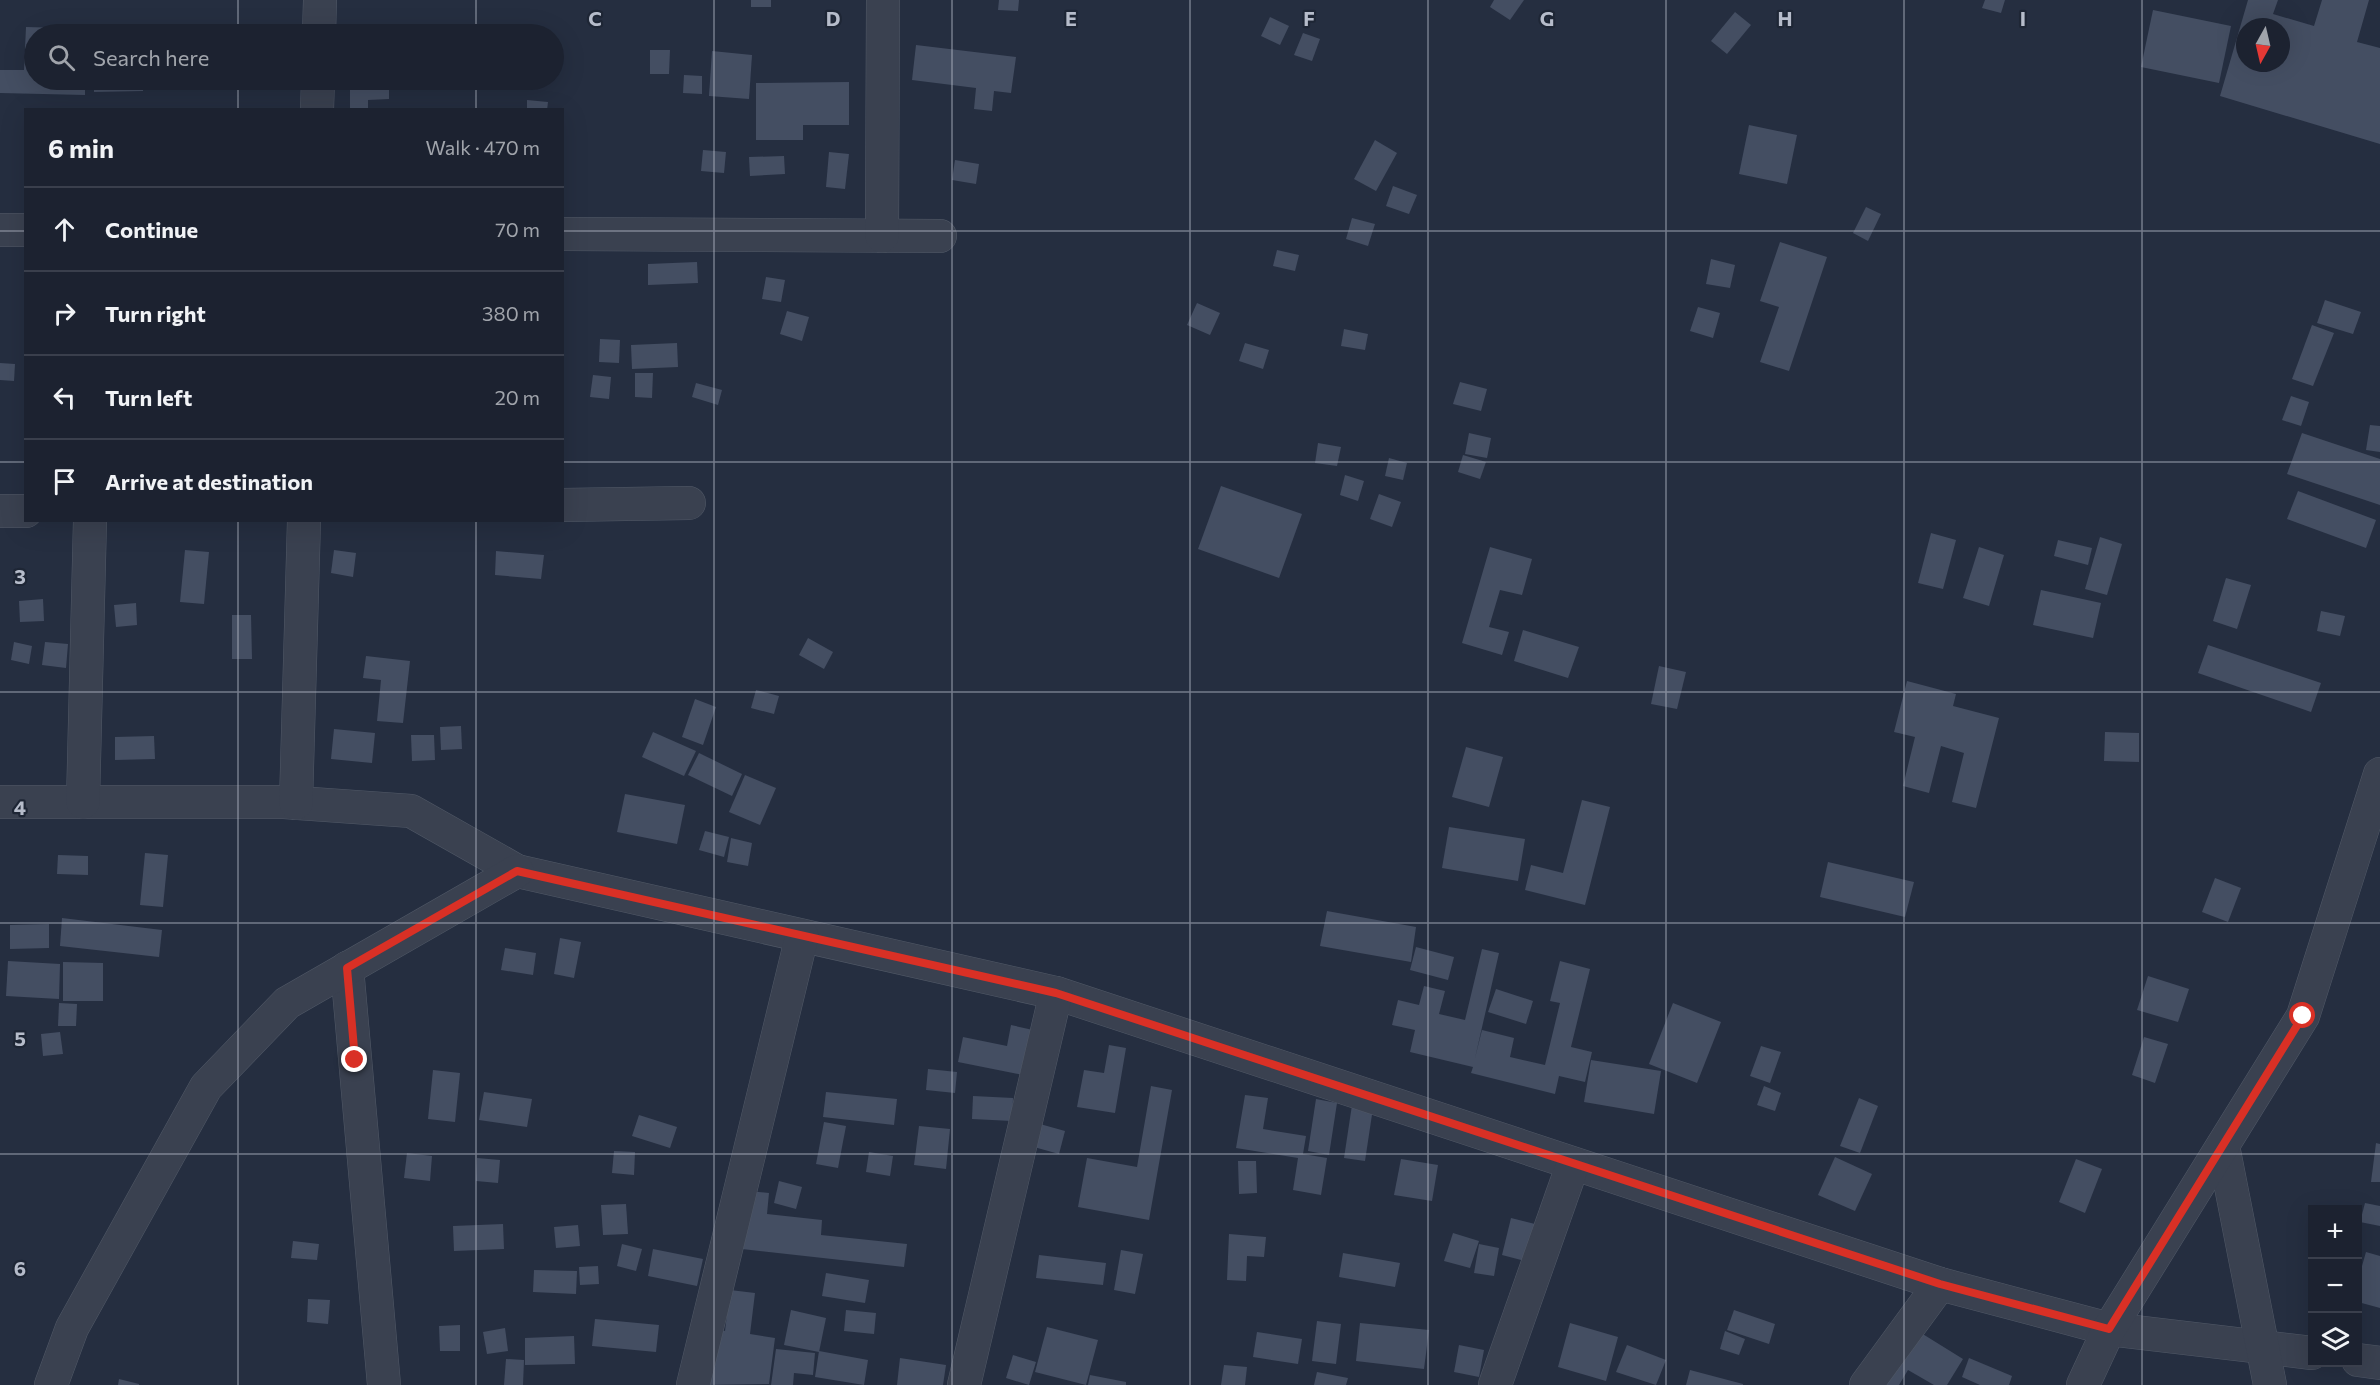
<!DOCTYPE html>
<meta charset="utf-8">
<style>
:root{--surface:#1c2230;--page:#292f3c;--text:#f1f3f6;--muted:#a0a4ab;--line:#3a3f4c}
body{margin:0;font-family:Commissioner,sans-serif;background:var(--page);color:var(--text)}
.controls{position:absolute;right:18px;bottom:18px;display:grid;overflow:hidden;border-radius:0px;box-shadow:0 6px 24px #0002}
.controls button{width:54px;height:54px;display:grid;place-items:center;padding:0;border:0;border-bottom:2px solid var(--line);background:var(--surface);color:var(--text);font:30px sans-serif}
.compass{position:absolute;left:2236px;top:18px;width:54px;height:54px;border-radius:50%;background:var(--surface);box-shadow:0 6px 24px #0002;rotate:188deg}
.stop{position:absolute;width:18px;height:18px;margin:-14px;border:4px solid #d93025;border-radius:50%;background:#fff}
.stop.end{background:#d93025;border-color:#fff;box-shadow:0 2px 6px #0008}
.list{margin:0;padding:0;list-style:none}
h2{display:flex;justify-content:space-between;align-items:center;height:78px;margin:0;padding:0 24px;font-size:26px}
h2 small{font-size:20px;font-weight:400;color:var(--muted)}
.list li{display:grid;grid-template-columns:39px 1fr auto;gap:18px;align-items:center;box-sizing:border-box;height:84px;padding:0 24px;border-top:2px solid var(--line)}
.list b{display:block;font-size:22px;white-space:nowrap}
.list em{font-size:20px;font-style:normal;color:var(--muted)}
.icon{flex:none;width:33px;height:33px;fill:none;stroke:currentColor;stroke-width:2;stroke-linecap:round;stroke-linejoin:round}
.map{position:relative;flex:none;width:2380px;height:1385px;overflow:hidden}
.search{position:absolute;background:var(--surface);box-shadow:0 6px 24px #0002;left:24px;top:24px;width:540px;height:66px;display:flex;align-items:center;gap:15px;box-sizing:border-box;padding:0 21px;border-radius:33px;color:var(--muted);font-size:22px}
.panel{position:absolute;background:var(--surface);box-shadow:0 6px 24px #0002;left:24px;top:108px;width:540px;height:414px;border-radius:0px}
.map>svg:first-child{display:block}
.building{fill:#444e62;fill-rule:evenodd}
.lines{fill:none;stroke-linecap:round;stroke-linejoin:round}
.minor-casing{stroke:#515967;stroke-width:34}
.tertiary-casing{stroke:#515967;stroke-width:34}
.minor{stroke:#3a4150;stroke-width:33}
.tertiary{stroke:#3a4150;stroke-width:33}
.route{stroke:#d93025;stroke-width:8}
.grid{fill:none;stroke:#b6bcca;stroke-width:1.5;stroke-opacity:0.55}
.grid-label{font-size:20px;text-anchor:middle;font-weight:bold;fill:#b6bcca;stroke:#1e2635;stroke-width:4.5;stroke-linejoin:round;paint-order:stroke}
</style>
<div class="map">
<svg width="2380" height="1385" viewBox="0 0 2380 1385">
<rect width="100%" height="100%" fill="#252e40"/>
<g class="building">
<rect x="751" y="0" width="20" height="7"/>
<polygon points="999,0 1019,0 1018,11 998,10"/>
<polygon points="1494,0 1524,0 1510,20 1490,7"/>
<polygon points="1985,0 2005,0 2001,13 1982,8"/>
<path d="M2248 0H2278L2273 14 2314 26 2322 0H2369L2357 42 2380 48V144L2220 96ZM2245 27H2281V63H2245Z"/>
<polygon points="2153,10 2231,26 2219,83 2141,67"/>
<polygon points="1735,12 1751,25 1727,54 1711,41"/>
<polygon points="1270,17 1289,26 1280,45 1261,36"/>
<polygon points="26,27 62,28 61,34 34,34 34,80 85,80 85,95 0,93 0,70 24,70"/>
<polygon points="1303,33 1320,39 1312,61 1294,55"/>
<polygon points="916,45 1016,57 1011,93 994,91 992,111 974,109 976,88 912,80"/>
<polygon points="650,50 670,50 669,74 650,74"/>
<polygon points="712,51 752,55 749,99 709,96"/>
<polygon points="684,75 702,76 702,94 683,93"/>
<polygon points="94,80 143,80 143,91 94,92"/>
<polygon points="181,80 199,80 198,90 180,90"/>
<polygon points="350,80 389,80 389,99 368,100 368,110 350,110"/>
<polygon points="849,82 849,125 803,125 803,140 756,140 756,83"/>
<polygon points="527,100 548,102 547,110 527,110"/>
<polygon points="1749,125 1797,135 1787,184 1739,174"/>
<polygon points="1375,140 1397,153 1376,191 1354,179"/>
<polygon points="703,150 726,152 724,173 701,171"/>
<polygon points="829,152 849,154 845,189 826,187"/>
<polygon points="784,156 785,174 750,176 749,157"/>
<polygon points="955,160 979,164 976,184 952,180"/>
<polygon points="1393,186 1417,195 1409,214 1386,206"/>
<polygon points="1866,207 1881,214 1868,241 1853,233"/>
<polygon points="1352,218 1375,224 1368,246 1346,239"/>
<polygon points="1780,242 1827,257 1789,371 1760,362 1779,307 1760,301"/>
<polygon points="1277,250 1299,255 1295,271 1273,266"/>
<polygon points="1711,259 1735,265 1730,288 1706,284"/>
<polygon points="697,262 698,283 648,285 648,264"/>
<polygon points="766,277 785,280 781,302 762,299"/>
<polygon points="2325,300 2361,312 2353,334 2317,323"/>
<polygon points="1197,303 1220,313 1210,335 1187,325"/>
<polygon points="1698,307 1720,313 1713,338 1690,331"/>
<polygon points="787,311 809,317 802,341 780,334"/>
<polygon points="2312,325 2334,333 2313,386 2292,379"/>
<polygon points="1344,329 1368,334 1365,350 1341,346"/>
<polygon points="600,339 620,340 619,363 599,362"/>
<polygon points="677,343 678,367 632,369 631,345"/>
<polygon points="1245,343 1269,350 1263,369 1239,361"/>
<polygon points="0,363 15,364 14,381 0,380"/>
<polygon points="635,373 653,373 652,398 635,397"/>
<polygon points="593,375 611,377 609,399 590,397"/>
<polygon points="1460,382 1487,389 1481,411 1453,404"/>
<polygon points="696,383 722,390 718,405 692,397"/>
<polygon points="2291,396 2309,402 2301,426 2282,420"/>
<polygon points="2370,425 2380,426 2380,452 2366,450"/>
<polygon points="1469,433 1491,438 1487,458 1465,454"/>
<polygon points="2302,433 2380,459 2380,505 2287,474"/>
<polygon points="1318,443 1341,447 1337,466 1315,463"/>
<polygon points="1463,455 1486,462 1480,479 1458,472"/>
<polygon points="1389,458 1407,463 1403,480 1385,476"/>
<polygon points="1345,475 1364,481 1358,501 1340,495"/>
<polygon points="1221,486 1302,514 1279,578 1198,549"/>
<polygon points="2298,491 2376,520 2366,548 2287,519"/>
<polygon points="1379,494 1401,502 1392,527 1370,519"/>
<polygon points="1931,533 1956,540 1943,589 1918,583"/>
<polygon points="2100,537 2122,544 2107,595 2085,589"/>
<polygon points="2058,540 2092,548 2088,565 2054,556"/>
<polygon points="1490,547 1532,559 1522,595 1500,590 1489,627 1509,632 1502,655 1462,643"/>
<polygon points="1979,547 2004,555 1989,606 1963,598"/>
<polygon points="185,550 209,552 204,604 180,602"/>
<polygon points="334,550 356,553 353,577 331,573"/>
<polygon points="496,551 544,555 541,579 495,575"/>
<polygon points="2226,578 2251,585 2237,629 2213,621"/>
<polygon points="2041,590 2101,603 2093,638 2033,625"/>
<polygon points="43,599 44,621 20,622 19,601"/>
<polygon points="136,603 137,625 116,627 114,605"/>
<polygon points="2321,611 2345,616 2340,636 2317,631"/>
<polygon points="232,615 251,615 252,659 232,659"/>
<polygon points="1523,630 1579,647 1568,678 1514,661"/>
<polygon points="808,638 833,652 824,669 799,655"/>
<polygon points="14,642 32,646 29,664 11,660"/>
<polygon points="45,642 68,644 66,668 42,665"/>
<polygon points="2208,645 2321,683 2311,712 2198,673"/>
<polygon points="366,656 410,661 403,723 377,721 381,680 363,678"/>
<polygon points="1659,666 1686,672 1677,709 1651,704"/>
<polygon points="1907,681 1956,694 1953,706 1999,718 1976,808 1952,802 1964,753 1941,746 1929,793 1903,786 1915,737 1894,732"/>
<polygon points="756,690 779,696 774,714 751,708"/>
<polygon points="695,699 716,707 703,745 682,737"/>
<polygon points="461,726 462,749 441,750 440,727"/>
<polygon points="334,729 375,733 372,763 331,759"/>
<polygon points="653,732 696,751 684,776 642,757"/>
<polygon points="2105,732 2139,733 2139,762 2104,761"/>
<polygon points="411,735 434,735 435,760 412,761"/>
<polygon points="154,736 155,759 115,760 115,737"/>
<polygon points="1466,747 1503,757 1489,807 1452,797"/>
<polygon points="699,753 742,774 732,796 688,775"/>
<polygon points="745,775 776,788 760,825 729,812"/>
<polygon points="625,794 685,805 677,844 617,832"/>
<polygon points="1582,800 1610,807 1585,905 1525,890 1531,865 1563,873"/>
<polygon points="1449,827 1525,839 1518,881 1442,868"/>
<polygon points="705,831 729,837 724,857 699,850"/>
<polygon points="731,838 752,843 748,866 727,862"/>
<polygon points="145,853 168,855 163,907 140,905"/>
<polygon points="58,855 88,856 88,875 57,874"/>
<polygon points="1828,862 1914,882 1905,917 1820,897"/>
<polygon points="2215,878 2241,888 2228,922 2202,912"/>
<polygon points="1327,911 1416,927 1411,962 1320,946"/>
<polygon points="62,918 162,930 159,957 60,946"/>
<polygon points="49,924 49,948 10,949 10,925"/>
<polygon points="560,938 581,942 574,978 554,974"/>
<polygon points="1416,947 1454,957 1448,980 1410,970"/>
<polygon points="505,948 536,953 533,975 501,970"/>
<polygon points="1482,949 1499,953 1475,1058 1482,1030 1514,1038 1510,1057 1545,1065 1560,1003 1550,1001 1560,961 1590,969 1571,1047 1592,1052 1585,1082 1559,1076 1555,1094 1471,1073 1473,1067 1410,1052 1415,1030 1392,1025 1398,1000 1419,1005 1424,986 1445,991 1439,1014 1465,1020"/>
<polygon points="8,961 60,964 59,999 6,996"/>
<polygon points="63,962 103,963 103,1001 63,1001"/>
<polygon points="2148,976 2189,989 2178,1022 2137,1010"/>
<polygon points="1496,989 1533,1001 1526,1024 1488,1012"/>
<polygon points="59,1003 77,1004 76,1026 58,1026"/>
<polygon points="1673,1003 1721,1022 1697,1083 1649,1064"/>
<polygon points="1011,1025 1033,1030 1023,1075 958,1062 963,1037 1007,1046"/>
<polygon points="60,1032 63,1054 43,1056 41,1034"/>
<polygon points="2144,1037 2168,1044 2155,1083 2132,1075"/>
<polygon points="1109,1045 1126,1048 1115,1113 1077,1107 1084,1070 1104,1073"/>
<polygon points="1761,1046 1781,1052 1770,1083 1750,1076"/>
<polygon points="1591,1060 1661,1071 1654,1114 1584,1102"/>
<polygon points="928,1069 957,1072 955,1093 926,1090"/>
<polygon points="433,1070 460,1073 455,1122 428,1119"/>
<polygon points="1151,1086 1172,1090 1149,1220 1078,1207 1087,1158 1137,1167"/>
<polygon points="1764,1086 1781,1093 1775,1111 1757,1105"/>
<polygon points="484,1092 532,1099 527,1127 479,1120"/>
<polygon points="826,1092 897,1099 894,1125 823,1117"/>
<polygon points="1245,1095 1268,1098 1263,1129 1306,1136 1303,1154 1327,1158 1321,1195 1293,1190 1298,1158 1236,1148"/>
<polygon points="973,1096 1013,1098 1012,1121 972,1119"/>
<polygon points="1859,1098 1878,1106 1860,1153 1840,1146"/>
<polygon points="1316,1099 1337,1103 1329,1155 1308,1151"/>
<polygon points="1352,1105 1373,1108 1365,1161 1344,1158"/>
<polygon points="639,1115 677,1127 670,1148 632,1136"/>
<polygon points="824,1122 846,1126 838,1168 816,1164"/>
<polygon points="1040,1124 1065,1131 1059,1154 1034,1147"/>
<polygon points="919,1126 950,1129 946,1169 914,1165"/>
<polygon points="2376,1143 2380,1144 2380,1182 2371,1182"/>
<polygon points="614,1151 635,1152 634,1175 612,1173"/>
<polygon points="869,1152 893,1156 890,1176 866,1172"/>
<polygon points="407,1153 432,1156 430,1181 404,1178"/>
<polygon points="1835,1157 1872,1174 1855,1211 1818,1195"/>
<polygon points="477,1158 500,1160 498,1183 476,1181"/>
<polygon points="1401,1159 1438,1165 1432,1201 1394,1195"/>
<polygon points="2076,1159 2102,1169 2085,1213 2059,1202"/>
<polygon points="1238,1161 1256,1161 1257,1193 1239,1194"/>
<polygon points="779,1181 802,1187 796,1209 774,1203"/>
<polygon points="748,1191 769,1193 767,1214 822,1220 821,1235 907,1244 904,1267 742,1249"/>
<polygon points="2365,1203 2380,1206 2380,1226 2360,1222"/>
<polygon points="626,1204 628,1234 603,1235 601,1205"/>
<polygon points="1511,1218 1535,1224 1525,1261 1502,1255"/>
<polygon points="503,1224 504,1249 454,1251 453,1226"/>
<polygon points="578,1225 580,1246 556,1248 554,1227"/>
<polygon points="1453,1233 1479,1241 1470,1268 1444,1261"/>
<polygon points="1229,1234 1266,1237 1264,1257 1247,1256 1246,1281 1227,1280"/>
<polygon points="293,1241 319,1244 317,1260 291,1258"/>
<polygon points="622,1244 642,1249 636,1271 617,1266"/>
<polygon points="1479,1244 1499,1248 1494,1276 1474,1273"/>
<polygon points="653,1249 703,1259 697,1286 648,1276"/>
<polygon points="1121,1250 1143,1254 1135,1294 1114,1290"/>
<polygon points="2366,1252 2380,1256 2380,1308 2358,1302 2358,1280"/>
<polygon points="1343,1253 1400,1263 1395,1287 1339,1277"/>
<polygon points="1039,1255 1106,1263 1103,1285 1036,1278"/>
<polygon points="598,1266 599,1284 580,1285 579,1267"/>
<polygon points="534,1270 577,1271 576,1294 533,1292"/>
<polygon points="826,1273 869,1280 865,1303 822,1296"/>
<polygon points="730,1290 755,1293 750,1334 775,1338 769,1384 703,1385 711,1329 725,1331"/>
<polygon points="308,1299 330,1300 328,1324 307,1322"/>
<polygon points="791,1310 826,1318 819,1352 784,1345"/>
<polygon points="846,1310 876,1313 874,1334 844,1331"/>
<polygon points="1734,1310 1775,1324 1769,1344 1727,1330"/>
<polygon points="595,1319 659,1325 656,1352 592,1346"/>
<polygon points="1317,1321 1341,1324 1336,1364 1312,1361"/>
<polygon points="1360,1323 1429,1330 1424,1369 1356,1361"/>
<polygon points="1570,1323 1618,1337 1606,1381 1558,1367"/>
<polygon points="460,1325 460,1351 440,1351 439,1326"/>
<polygon points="1047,1327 1098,1340 1086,1385 1035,1372"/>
<polygon points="505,1328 508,1351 487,1354 483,1332"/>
<polygon points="1913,1328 1963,1359 1947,1385 1934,1385 1908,1370 1899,1385 1878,1385"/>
<polygon points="1725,1331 1745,1339 1739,1355 1720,1349"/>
<polygon points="1257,1332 1302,1339 1298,1364 1253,1357"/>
<polygon points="574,1336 575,1364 525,1365 525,1338"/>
<polygon points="1459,1345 1484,1350 1479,1377 1454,1372"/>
<polygon points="1627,1345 1666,1360 1656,1385 1616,1372"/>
<polygon points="776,1349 815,1353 813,1375 794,1373 793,1385 771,1385"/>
<polygon points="819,1351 868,1360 864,1385 815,1377"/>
<polygon points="1013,1355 1036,1362 1029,1385 1006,1378"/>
<polygon points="900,1358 946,1365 943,1385 897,1385"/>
<polygon points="1969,1358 2012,1376 2009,1385 1980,1385 1962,1377"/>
<polygon points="506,1359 524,1360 523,1385 504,1385"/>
<polygon points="1224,1365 1247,1367 1245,1385 1221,1385"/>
<polygon points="1690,1370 1743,1384 1743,1385 1686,1385"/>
<polygon points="1317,1372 1348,1378 1346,1385 1314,1385"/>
<polygon points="1090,1375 1126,1382 1126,1385 1088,1385"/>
<polygon points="119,1379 139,1384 139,1385 118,1385"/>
</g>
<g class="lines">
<g class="minor-casing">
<g id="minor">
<polyline points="319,34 320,0"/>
<polyline points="317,110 318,80"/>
<polyline points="0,230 26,230"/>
<polyline points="562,234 940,236"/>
<polyline points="882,236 883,0"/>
<polyline points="562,505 689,503"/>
<polyline points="0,511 26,511"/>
<polyline points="0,802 284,802 411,811 517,871 1056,993 1940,1284 2109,1329 2312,1353"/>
<polyline points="83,802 90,520"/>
<polyline points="296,803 304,520"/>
<polyline points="347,968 384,1385"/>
<polyline points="2223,1146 2270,1385"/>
<polyline points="2358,1360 2380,1363"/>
<polyline points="51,1385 72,1328 206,1087 287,1003 517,871"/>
<polyline points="693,1385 802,936"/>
<polyline points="964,1385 1056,993"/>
<polyline points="1495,1385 1573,1164"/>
<polyline points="1866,1385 1940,1284"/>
</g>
</g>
<g class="tertiary-casing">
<polyline id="tertiary" points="2083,1385 2109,1329 2303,1016 2380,774"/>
</g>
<use href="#minor" class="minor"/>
<use href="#tertiary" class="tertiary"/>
</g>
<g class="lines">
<polyline class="route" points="355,1060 347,968 517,871 1056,993 1940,1284 2109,1329 2303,1016"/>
</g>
<path class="grid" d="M238 0V34M476 0V34M714 0V1385M952 0V1385M1190 0V1385M1428 0V1385M1666 0V1385M1904 0V1385M2142 0V1385M238 80V110M476 80V110M0 231H26M562 231H2380M0 462H26M562 462H2380M238 520V1385M476 520V1385M0 692H2380M0 923H2380M0 1154H2380"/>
<g class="grid-label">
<text x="595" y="26">C</text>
<text x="833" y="26">D</text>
<text x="1071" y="26">E</text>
<text x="1309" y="26">F</text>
<text x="1547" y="26">G</text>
<text x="1785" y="26">H</text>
<text x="2023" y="26">I</text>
<text x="20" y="584">3</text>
<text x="20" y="815">4</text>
<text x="20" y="1046">5</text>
<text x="20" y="1276">6</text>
</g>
</svg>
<div class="controls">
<button>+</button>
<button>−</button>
<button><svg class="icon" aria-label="layers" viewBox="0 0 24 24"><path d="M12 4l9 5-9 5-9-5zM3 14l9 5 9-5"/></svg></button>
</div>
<svg class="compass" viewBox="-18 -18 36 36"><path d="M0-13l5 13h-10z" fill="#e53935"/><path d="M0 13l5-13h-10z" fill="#a0a4ab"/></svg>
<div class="stop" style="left:2303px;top:1016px"></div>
<div class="stop end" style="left:355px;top:1060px"></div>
<div class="search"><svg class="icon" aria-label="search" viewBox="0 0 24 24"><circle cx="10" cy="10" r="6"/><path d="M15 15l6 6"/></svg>Search here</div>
<section class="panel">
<h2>6 min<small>Walk · 470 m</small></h2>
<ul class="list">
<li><svg class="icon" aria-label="ahead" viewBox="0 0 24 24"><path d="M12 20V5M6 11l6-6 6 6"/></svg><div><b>Continue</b></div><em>70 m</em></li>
<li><svg class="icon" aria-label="right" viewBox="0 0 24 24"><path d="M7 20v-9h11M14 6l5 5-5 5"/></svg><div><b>Turn right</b></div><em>380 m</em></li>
<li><svg class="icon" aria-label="left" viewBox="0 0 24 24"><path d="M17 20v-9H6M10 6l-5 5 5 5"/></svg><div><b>Turn left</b></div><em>20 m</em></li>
<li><svg class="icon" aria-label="arrive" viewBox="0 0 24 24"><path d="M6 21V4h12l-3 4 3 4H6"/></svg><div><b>Arrive at destination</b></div></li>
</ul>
</section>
</div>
